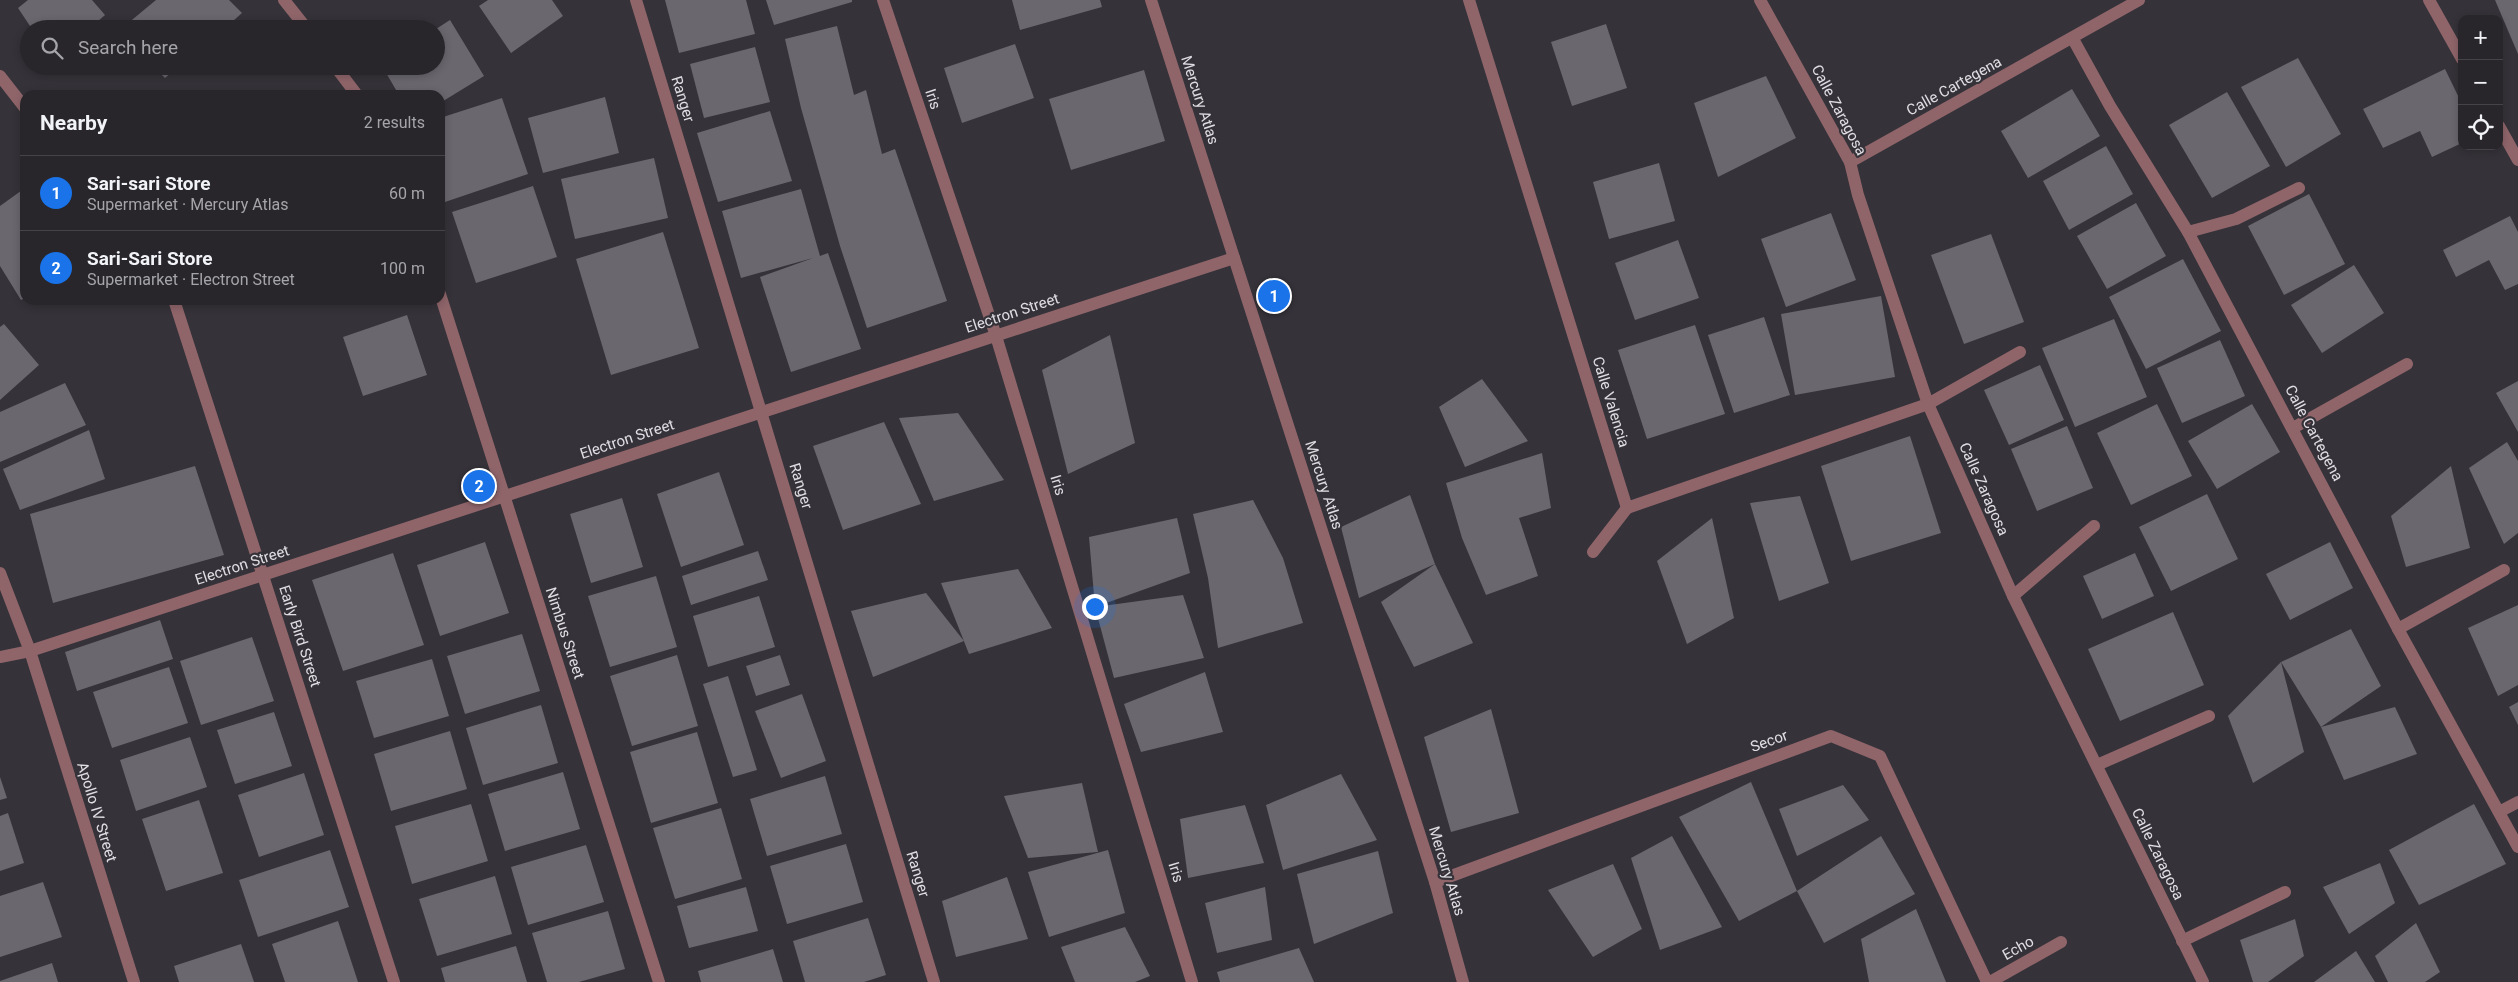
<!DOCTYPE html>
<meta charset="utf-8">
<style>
:root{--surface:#28262b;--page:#343237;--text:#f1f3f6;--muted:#a5a5a9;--line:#444347;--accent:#1a73e8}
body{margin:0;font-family:Roboto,sans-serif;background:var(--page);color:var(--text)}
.controls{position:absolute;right:15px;top:15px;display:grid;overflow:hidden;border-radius:10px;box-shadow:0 2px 8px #0003}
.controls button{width:45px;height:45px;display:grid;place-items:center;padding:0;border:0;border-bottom:1px solid var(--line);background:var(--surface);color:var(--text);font:25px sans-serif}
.you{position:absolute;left:1094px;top:606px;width:18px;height:18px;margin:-12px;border:4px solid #fff;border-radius:50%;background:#1a73e8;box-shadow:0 0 0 8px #1a73e833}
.badge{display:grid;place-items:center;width:32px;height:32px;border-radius:50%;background:var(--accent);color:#fff;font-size:16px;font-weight:700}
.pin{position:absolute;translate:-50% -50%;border:2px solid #fff;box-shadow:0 1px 5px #0006}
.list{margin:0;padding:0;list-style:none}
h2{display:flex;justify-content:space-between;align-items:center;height:65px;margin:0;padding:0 20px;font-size:21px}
h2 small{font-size:16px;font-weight:400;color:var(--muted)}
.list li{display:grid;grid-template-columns:32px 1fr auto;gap:15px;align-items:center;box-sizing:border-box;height:75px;padding:0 20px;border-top:1px solid var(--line)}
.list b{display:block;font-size:19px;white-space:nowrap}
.list p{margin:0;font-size:16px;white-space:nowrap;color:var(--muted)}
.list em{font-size:16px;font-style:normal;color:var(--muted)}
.icon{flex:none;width:28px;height:28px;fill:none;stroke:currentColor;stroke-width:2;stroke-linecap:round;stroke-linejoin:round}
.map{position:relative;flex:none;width:2518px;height:982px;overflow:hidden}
.search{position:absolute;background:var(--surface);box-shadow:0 2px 8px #0003;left:20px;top:20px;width:425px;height:55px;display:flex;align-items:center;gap:12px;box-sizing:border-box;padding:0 18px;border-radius:28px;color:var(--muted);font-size:19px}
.panel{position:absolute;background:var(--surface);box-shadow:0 2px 8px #0003;left:20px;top:90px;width:425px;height:215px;border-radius:15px}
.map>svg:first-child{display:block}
.building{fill:#6a676f}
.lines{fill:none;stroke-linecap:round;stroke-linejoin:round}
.minor{stroke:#8f656a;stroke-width:12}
.labels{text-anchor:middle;stroke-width:4.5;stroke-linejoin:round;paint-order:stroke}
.street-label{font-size:15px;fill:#e0dee3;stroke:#353239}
</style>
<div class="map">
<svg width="2518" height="982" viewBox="0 0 2518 982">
<rect width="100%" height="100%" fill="#353239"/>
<g class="building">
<polygon points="28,0 92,0 105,15 89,29 32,29 18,8"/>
<polygon points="156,0 229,0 242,13 224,29 121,29"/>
<polygon points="488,0 552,0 563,16 511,53 479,6"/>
<polygon points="665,0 746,0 755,34 679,53"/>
<polygon points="766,0 852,0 852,2 774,25"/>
<polygon points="1012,0 1100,0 1102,7 1020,30"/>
<polygon points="2495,0 2518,0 2518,54"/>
<polygon points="450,20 484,76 440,103 440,95 399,95 382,66 436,66 436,29"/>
<polygon points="1606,24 1627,88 1572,106 1551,42"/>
<polygon points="837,26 854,95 866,90 882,154 895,149 947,301 867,328 840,246 801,108 785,39"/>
<polygon points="1015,44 1034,98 962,123 944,68"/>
<polygon points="755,47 770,102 704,118 690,64"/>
<polygon points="2298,58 2341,134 2286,167 2241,87"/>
<polygon points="153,66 179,66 165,78"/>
<polygon points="2445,69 2462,104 2462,143 2432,157 2420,131 2383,148 2363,109"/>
<polygon points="1144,70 1165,141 1071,170 1049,99"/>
<polygon points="1766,76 1796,138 1718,177 1694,103"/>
<polygon points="2072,89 2100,136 2028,178 2001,131"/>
<polygon points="2227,92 2270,166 2212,198 2169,125"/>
<polygon points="605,97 619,153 543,173 528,118"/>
<polygon points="502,98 528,174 445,202 440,187 440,118"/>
<polygon points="770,111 792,181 718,202 697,133"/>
<polygon points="2106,146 2133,194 2069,230 2043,181"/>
<polygon points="654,158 668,218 575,239 561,179"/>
<polygon points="1659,163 1675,221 1609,239 1593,182"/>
<polygon points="533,186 557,257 476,283 452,212"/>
<polygon points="25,188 25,298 21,300 0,266 0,206"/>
<polygon points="801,189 820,256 828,253 861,349 791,372 760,277 813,258 741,278 722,211"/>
<polygon points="2309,194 2345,264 2284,295 2248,226"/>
<polygon points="2136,203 2166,256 2107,289 2077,236"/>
<polygon points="1831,213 1856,280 1786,307 1761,239"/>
<polygon points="2510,216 2518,232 2518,284 2505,290 2489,260 2456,277 2443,250"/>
<polygon points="663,232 699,348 611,375 576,259"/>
<polygon points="1991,234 2024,322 1964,344 1931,255"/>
<polygon points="1678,240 1699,298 1635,320 1615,263"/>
<polygon points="2183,259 2221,331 2146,369 2109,297"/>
<polygon points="2354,265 2384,313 2322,353 2291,305"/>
<polygon points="1881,296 1895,377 1795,395 1781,314"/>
<polygon points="407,315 427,375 363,396 343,337"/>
<polygon points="1764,317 1790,395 1734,413 1708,335"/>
<polygon points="2114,319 2147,397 2075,427 2042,348"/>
<polygon points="4,324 39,365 0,400 0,327"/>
<polygon points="1695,325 1725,414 1647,439 1618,350"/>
<polygon points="1110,335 1135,443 1068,474 1042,370"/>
<polygon points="2220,340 2245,396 2182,423 2157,368"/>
<polygon points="2040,365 2064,420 2009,445 1984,390"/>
<polygon points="1482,379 1528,441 1465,467 1439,407"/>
<polygon points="2518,381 2518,432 2496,393"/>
<polygon points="65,383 86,425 0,462 0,412"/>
<polygon points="2157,404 2192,476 2131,505 2097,433"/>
<polygon points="2252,404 2280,452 2217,489 2188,441"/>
<polygon points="958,413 1004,480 934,501 899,418"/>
<polygon points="884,422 921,504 843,530 813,446"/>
<polygon points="2067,426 2093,488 2037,511 2011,449"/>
<polygon points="89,430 105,479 20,510 3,469"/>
<polygon points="1910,436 1941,533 1851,561 1821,466"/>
<polygon points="2507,442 2518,461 2518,533 2504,544 2469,468"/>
<polygon points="1542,453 1551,508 1519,518 1538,576 1486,595 1462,538 1446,483"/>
<polygon points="195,466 224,555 53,603 30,514"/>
<polygon points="2451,466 2470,548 2406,567 2391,516"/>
<polygon points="719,472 744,545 681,567 657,494"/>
<polygon points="2207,494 2238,559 2171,591 2139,527"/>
<polygon points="1410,495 1435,564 1359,598 1341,527"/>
<polygon points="1800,496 1829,583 1779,601 1750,503"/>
<polygon points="622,498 643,567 591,583 570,514"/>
<polygon points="1253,500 1283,558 1303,623 1218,648 1208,578 1193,514"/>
<polygon points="1177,518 1190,573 1095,607 1089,537"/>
<polygon points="1712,518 1734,618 1687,644 1657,561"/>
<polygon points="485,542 509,613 440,636 417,565"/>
<polygon points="2330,542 2353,588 2290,620 2266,574"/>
<polygon points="758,551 768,580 691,605 682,576"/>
<polygon points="393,553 424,645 343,671 312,580"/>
<polygon points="2135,553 2154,596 2102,619 2083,576"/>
<polygon points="1435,564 1473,643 1414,667 1381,602"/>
<polygon points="1018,569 1052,628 969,654 941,583"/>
<polygon points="656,576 677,647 610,667 588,596"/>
<polygon points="926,593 964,641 873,677 851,611"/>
<polygon points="1183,595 1204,658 1114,678 1095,607"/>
<polygon points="759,596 775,647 708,667 693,616"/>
<polygon points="2518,605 2518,685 2498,696 2468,628"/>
<polygon points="2173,612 2204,685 2120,721 2088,649"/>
<polygon points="160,620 173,659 77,691 65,652"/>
<polygon points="2351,629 2381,686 2321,727 2395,707 2417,754 2344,780 2321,727 2281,662 2304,752 2253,783 2228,716 2281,662"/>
<polygon points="522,634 540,691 465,714 447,656"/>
<polygon points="252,637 274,701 201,725 180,661"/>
<polygon points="677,655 698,726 632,746 610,676"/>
<polygon points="780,655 790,685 756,696 746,666"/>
<polygon points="432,659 449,716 374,738 356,681"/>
<polygon points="169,667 188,723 112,748 93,692"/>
<polygon points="1205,672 1223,732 1141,752 1124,704"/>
<polygon points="728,676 757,770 733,777 703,684"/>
<polygon points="802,694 826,761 781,778 755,711"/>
<polygon points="2518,702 2518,725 2509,707"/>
<polygon points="541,705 558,763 483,785 466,728"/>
<polygon points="1491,709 1519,813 1451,832 1424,737"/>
<polygon points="274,712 292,766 235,784 217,730"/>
<polygon points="450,731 467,789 391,811 374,754"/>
<polygon points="697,732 718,803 651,823 630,752"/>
<polygon points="190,737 207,787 136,811 120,760"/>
<polygon points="563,772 580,829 505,851 488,794"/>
<polygon points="304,773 324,835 259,857 238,795"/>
<polygon points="1341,774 1377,840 1283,870 1266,805"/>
<polygon points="825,776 842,834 767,856 750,799"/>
<polygon points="0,777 7,798 0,800"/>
<polygon points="1751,782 1797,891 1739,921 1679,817"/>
<polygon points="1082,783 1098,852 1028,858 1004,796"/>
<polygon points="1843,785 1869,820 1797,856 1779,809"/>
<polygon points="199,800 223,873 166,891 142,819"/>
<polygon points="471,804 488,861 412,884 395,826"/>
<polygon points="2474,804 2506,864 2419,905 2389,850"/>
<polygon points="1245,805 1264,863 1188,878 1180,819"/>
<polygon points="721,808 742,879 675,899 653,828"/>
<polygon points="8,813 24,863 0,871 0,816"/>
<polygon points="1672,836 1722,927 1660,950 1631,858"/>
<polygon points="1881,836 1915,894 1824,943 1797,891"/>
<polygon points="846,844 863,902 787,924 770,866"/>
<polygon points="586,845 604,902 528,925 511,867"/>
<polygon points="330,850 349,907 258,937 239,880"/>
<polygon points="1108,850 1125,913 1049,937 1028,872"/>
<polygon points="1378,851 1393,913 1314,944 1297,874"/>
<polygon points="2380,863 2395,903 2349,934 2323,887"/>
<polygon points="1613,864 1642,929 1593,957 1548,890"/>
<polygon points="495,876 512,934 437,956 419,899"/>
<polygon points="1007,877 1028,939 956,957 942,901"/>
<polygon points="43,882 62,937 0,957 0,896"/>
<polygon points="746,887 758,931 689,948 677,906"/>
<polygon points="1265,887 1272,940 1217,953 1205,903"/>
<polygon points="1916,909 1946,982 1869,982 1861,939"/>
<polygon points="608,911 625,969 579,982 547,982 532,933"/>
<polygon points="868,918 886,975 864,982 805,982 793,941"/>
<polygon points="2295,919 2304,956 2268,982 2253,982 2240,940"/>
<polygon points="338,921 358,982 285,982 272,944"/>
<polygon points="2416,923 2440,972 2425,982 2388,982 2375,956"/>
<polygon points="1125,927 1150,976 1135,982 1075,982 1061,947"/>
<polygon points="241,944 254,982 179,982 174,966"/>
<polygon points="516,946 527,982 445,982 441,968"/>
<polygon points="1299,948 1314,982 1220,982 1217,972"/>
<polygon points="773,949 783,982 701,982 698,971"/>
<polygon points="2356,951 2375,982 2314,982"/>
<polygon points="52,963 58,982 0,982 0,981"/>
</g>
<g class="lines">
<g class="minor">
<polyline points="284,0 307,29"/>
<polyline points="636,0 934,982"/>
<polyline points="883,0 996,336 1192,982"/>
<polyline points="1151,0 1435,882 1463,982"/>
<polyline points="1469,0 1627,508"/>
<polyline points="1760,0 1850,162 1858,195 1928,404 2013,596 2203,982"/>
<polyline points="2429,0 2462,59"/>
<polyline points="2073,39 2110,106 2188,232 2398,629 2518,847"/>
<polyline points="335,66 357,95"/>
<polyline points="0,76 25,108"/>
<polyline points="2499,126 2518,160"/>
<polyline points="1850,162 2139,0"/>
<polyline points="2188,232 2236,219 2299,188"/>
<polyline points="440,294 659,982"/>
<polyline points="174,300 394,982"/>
<polyline points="2293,428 2407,364"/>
<polyline points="1627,508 1928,404 2020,352"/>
<polyline points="1593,552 1627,508"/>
<polyline points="0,573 30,651 134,982"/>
<polyline points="2013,596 2094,526"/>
<polyline points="2398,629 2504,570"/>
<polyline points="0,657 30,651 1234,258"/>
<polyline points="2097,765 2209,716"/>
<polyline points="2499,812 2518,802"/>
<polyline points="1435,882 1831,736 1880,756 1987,982"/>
<polyline points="2182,941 2285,892"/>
<polyline points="1990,982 2061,942"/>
</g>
</g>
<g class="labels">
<g class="street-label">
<text transform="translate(1954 86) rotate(-29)" y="5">Calle Cartegena</text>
<text transform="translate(683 99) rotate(73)" y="5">Ranger</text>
<text transform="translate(933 99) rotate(71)" y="5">Iris</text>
<text transform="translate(1200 100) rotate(72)" y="5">Mercury Atlas</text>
<text transform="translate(1839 110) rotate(62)" y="5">Calle Zaragosa</text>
<text transform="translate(1012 313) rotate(-18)" y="5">Electron Street</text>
<text transform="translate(1611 402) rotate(73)" y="5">Calle Valencia</text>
<text transform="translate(2314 433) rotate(62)" y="5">Calle Cartegena</text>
<text transform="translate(627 439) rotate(-18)" y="5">Electron Street</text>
<text transform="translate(1058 485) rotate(73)" y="5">Iris</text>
<text transform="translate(1324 485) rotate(72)" y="5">Mercury Atlas</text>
<text transform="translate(801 486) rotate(73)" y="5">Ranger</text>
<text transform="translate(1984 489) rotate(66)" y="5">Calle Zaragosa</text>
<text transform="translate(242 565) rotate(-18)" y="5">Electron Street</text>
<text transform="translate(565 633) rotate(72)" y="5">Nimbus Street</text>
<text transform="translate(300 636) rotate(72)" y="5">Early Bird Street</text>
<text transform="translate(1769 741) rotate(-20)" y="5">Secor</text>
<text transform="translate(97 812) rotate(73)" y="5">Apollo IV Street</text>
<text transform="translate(2158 854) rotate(64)" y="5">Calle Zaragosa</text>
<text transform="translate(1447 871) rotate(73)" y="5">Mercury Atlas</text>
<text transform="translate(1176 872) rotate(73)" y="5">Iris</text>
<text transform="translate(918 874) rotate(73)" y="5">Ranger</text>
<text transform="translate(2018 948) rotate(-29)" y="5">Echo</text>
</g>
</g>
</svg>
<div class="controls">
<button>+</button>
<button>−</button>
<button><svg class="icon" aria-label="locate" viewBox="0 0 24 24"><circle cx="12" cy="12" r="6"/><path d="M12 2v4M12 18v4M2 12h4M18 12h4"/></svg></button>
</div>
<div class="you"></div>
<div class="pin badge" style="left:1274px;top:296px">1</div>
<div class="pin badge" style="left:479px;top:486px">2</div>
<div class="search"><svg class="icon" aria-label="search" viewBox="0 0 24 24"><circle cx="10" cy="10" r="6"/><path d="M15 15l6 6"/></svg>Search here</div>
<section class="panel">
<h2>Nearby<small>2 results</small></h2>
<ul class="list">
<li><span class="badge">1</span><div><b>Sari-sari Store</b><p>Supermarket · Mercury Atlas</p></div><em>60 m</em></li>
<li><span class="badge">2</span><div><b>Sari-Sari Store</b><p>Supermarket · Electron Street</p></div><em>100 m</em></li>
</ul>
</section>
</div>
